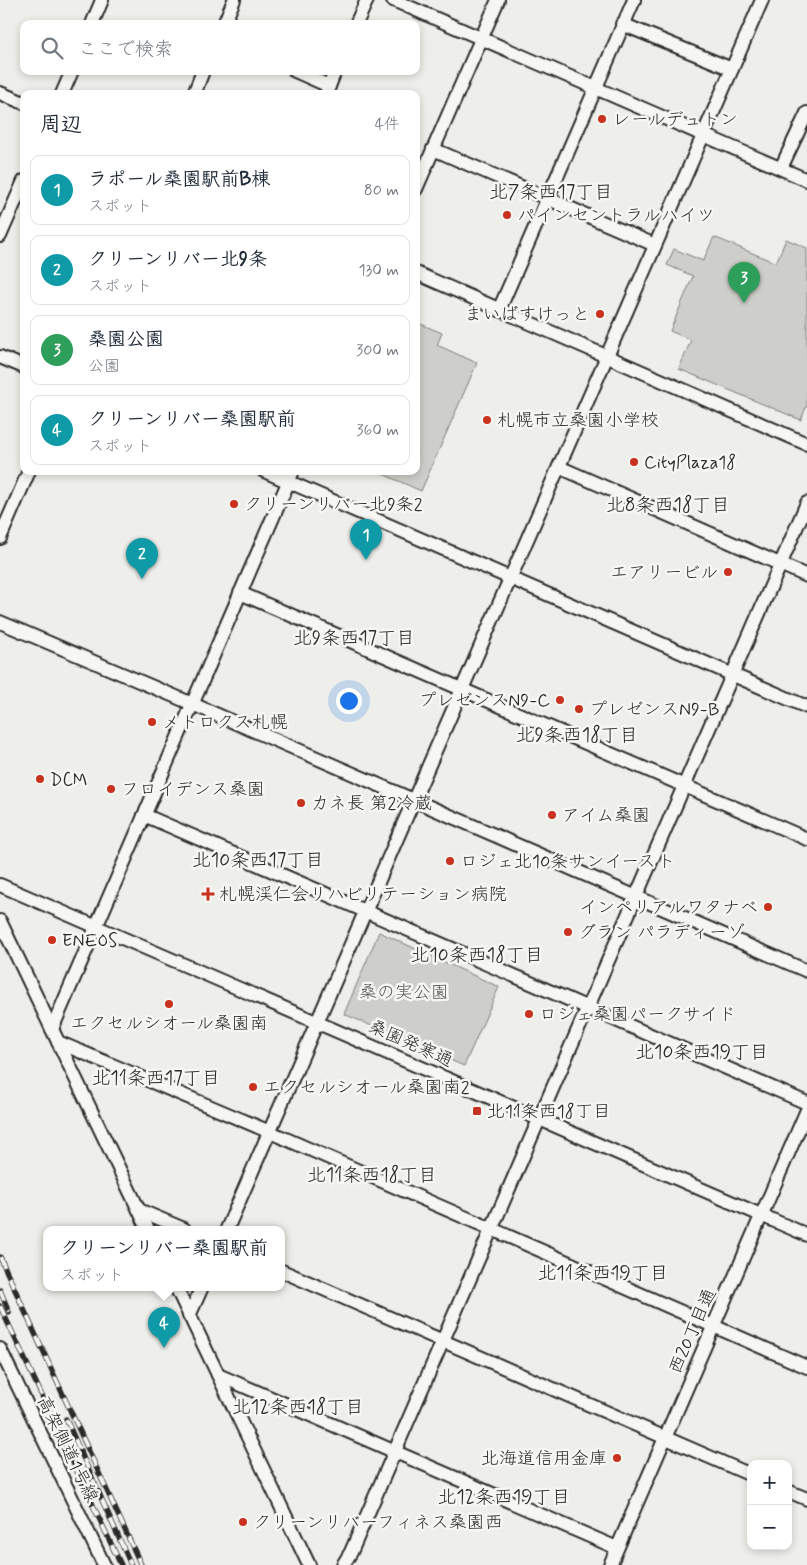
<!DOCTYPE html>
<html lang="ja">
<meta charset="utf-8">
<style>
:root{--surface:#fff;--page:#f6f6f7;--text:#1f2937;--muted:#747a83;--line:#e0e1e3;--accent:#db2777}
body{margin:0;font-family:Mynerve,"Klee One",sans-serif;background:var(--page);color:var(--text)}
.controls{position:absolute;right:15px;bottom:15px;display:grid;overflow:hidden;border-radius:10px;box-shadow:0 2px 8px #0003}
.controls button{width:45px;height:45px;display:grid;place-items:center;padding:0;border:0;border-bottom:1px solid var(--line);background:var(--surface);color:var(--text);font:25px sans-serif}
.you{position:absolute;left:348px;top:700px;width:18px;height:18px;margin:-12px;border:4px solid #fff;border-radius:50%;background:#1a73e8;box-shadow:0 0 0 8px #1a73e833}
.badge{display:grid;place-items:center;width:32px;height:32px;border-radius:50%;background:var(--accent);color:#fff;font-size:16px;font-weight:700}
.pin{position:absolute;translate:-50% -41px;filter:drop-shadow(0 1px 2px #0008)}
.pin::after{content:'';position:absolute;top:26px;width:18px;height:15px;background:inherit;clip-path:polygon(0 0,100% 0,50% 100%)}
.popup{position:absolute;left:43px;top:1226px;width:242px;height:65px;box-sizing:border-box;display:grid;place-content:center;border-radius:10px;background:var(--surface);filter:drop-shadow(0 1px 4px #0005);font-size:16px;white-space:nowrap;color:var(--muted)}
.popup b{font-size:19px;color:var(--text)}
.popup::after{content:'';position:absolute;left:50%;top:100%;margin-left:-10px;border:10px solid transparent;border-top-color:var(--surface)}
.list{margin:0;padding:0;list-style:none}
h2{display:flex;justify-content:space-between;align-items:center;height:65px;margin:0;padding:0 20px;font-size:21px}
h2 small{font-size:16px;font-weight:400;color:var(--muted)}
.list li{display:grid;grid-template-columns:32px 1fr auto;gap:15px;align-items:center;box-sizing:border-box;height:70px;margin:0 10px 10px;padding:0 10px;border:1px solid var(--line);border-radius:10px}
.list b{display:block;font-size:19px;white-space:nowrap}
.list p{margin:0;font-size:16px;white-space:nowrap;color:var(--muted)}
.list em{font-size:16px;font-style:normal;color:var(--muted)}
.icon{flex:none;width:28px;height:28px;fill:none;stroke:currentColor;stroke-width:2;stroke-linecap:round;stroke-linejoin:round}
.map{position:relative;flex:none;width:807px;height:1565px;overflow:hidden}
.search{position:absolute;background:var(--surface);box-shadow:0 2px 8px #0003;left:20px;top:20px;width:400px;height:55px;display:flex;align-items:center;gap:12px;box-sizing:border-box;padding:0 18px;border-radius:10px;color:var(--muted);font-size:19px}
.panel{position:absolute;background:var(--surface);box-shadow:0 2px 8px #0003;left:20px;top:90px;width:400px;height:385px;border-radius:10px}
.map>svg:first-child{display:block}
.green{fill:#cececa;stroke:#7c7c7a}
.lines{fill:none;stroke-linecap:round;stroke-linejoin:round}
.minor-casing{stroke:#2b2b2b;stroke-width:16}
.minor{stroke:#f6f6f2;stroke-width:12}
.rail-casing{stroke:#2b2b2b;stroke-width:5.5}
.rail{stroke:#f6f6f2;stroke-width:4;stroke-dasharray:11;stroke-linecap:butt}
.poi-dot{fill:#c8321e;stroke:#f6f6f2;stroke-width:2}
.labels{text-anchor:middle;stroke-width:5;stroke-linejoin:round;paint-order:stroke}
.poi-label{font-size:18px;fill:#2b2b2b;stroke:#f6f6f2;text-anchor:start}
.park-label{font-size:18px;fill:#545453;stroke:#f6f6f2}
.street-label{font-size:18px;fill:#2b2b2b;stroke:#f6f6f2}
.neighbourhood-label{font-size:19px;fill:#2b2b2b;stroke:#f6f6f2}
</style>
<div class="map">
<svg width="807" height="1565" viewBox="0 0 807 1565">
<rect width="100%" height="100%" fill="#eeeeea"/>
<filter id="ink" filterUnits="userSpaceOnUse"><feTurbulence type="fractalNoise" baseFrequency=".02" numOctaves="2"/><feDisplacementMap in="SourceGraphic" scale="10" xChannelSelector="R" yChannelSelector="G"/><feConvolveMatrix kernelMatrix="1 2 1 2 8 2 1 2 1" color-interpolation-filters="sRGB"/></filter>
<g filter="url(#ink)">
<g class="green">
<polygon points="714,237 776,263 786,239 807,248 807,405 801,420 679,369 691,340 670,331 693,276 667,265 674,249 703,261"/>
<polygon points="416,322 442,333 437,345 477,363 421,491 376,471 416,471"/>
<polygon points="379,932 499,987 464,1066 344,1014"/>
</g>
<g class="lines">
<g class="minor-casing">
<g id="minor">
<polyline points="393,0 807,180"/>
<polyline points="92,24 102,0"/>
<polyline points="224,24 234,0"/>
<polyline points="356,24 367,0"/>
<polyline points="622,24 732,69"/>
<polyline points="295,71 329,86"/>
<polyline points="0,93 24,103"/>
<polyline points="62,94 72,71"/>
<polyline points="194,94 203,71"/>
<polyline points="326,94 335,71"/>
<polyline points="433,149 655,245"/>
<polyline points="781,168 807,113"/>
<polyline points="416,189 498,0"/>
<polyline points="0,236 24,181"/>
<polyline points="416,273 807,444"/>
<polyline points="499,310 634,0"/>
<polyline points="0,357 24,367"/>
<polyline points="559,467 807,576"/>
<polyline points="264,471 807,707"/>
<polyline points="0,538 29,471"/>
<polyline points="240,593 807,839"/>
<polyline points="0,622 174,696 807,971"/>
<polyline points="144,815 807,1103"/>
<polyline points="0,885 807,1235"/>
<polyline points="0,921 148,1229"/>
<polyline points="52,1029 293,471"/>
<polyline points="58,1042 270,1132 807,1367"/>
<polyline points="139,1210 184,1229"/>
<polyline points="227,1229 762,0"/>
<polyline points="282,1271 751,1475"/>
<polyline points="176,1287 309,1565"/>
<polyline points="189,1316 202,1287"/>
<polyline points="0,1349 104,1565"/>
<polyline points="218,1375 617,1548"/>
<polyline points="788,1491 807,1499"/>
<polyline points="343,1565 351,1552 807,503"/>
<polyline points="610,1565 807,1110"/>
</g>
</g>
<use href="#minor" class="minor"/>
<g class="rail-casing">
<g id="rail">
<polyline points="0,1257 141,1565"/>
<polyline points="0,1290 9,1312"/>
<polyline points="0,1306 121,1565"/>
<polyline points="66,1419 131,1565"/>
</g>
</g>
<use href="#rail" class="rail"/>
</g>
</g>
<g class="poi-dot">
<circle cx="602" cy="119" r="5"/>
<circle cx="507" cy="215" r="5"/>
<circle cx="600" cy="314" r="5"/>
<circle cx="487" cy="420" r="5"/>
<circle cx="634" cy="462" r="5"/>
<circle cx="234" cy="504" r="5"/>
<circle cx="728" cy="572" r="5"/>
<circle cx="560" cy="700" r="5"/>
<circle cx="579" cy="709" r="5"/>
<circle cx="152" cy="722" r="5"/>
<circle cx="40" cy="779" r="5"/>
<circle cx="111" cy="789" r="5"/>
<circle cx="301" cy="803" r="5"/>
<circle cx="552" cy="815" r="5"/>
<circle cx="450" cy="861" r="5"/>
<path d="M205.5 886.5h5v5h5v5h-5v5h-5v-5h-5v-5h5z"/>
<circle cx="768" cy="907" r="5"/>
<circle cx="568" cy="932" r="5"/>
<circle cx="52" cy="940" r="5"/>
<circle cx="169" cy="1004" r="5"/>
<circle cx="529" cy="1014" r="5"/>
<circle cx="253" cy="1087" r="5"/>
<rect x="472" y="1106" width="10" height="10" rx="2.5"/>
<circle cx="617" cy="1458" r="5"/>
<circle cx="243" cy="1522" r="5"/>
</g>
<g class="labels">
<g class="poi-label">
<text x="612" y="125">レールデュトン</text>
<text x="517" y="221">パインセントラルハイツ</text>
<text x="590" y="320" text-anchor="end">まいばすけっと</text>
<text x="497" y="426">札幌市立桑園小学校</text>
<text x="644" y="468">CityPlaza18</text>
<text x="244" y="510">クリーンリバー北9条2</text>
<text x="718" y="578" text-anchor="end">エアリービル</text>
<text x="550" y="706" text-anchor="end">プレゼンスN9-C</text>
<text x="589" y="715">プレゼンスN9-B</text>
<text x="162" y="728">メトロクス札幌</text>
<text x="50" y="785">DCM</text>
<text x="121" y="795">フロイデンス桑園</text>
<text x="311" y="809">カネ長 第2冷蔵</text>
<text x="562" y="821">アイム桑園</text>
<text x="460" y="867">ロジェ北10条サンイースト</text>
<text x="219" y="900">札幌渓仁会リハビリテーション病院</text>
<text x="758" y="913" text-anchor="end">インペリアルワタナベ</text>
<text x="578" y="938">グラン パラディーゾ</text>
<text x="62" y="946">ENEOS</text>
<text x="539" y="1020">ロジェ桑園パークサイド</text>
<text x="169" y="1029" text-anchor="middle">エクセルシオール桑園南</text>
<text x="263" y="1093">エクセルシオール桑園南2</text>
<text x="487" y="1117">北11条西18丁目</text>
<text x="607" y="1464" text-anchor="end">北海道信用金庫</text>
<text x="253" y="1528">クリーンリバーフィネス桑園西</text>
</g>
<g class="park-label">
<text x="404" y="998">桑の実公園</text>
</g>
<g class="street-label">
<text transform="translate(411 1043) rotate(24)" y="6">桑園発寒通</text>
<text transform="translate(692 1331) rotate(-66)" y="6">西20丁目通</text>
<text transform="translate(68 1449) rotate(64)" y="6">高架側道1号線</text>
</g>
<g class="neighbourhood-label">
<text x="551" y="198">北7条西17丁目</text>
<text x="668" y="511">北8条西18丁目</text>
<text x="354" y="644">北9条西17丁目</text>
<text x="577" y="741">北9条西18丁目</text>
<text x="258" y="866">北10条西17丁目</text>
<text x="477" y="961">北10条西18丁目</text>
<text x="702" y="1058">北10条西19丁目</text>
<text x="156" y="1084">北11条西17丁目</text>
<text x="372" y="1181">北11条西18丁目</text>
<text x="603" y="1279">北11条西19丁目</text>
<text x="298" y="1413">北12条西18丁目</text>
<text x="504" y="1503">北12条西19丁目</text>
</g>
</g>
</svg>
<div class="controls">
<button>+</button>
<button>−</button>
</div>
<div class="you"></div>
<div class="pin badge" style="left:366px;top:560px;background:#0f9aa8">1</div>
<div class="pin badge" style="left:142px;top:579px;background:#0f9aa8">2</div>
<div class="pin badge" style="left:744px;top:303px;background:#2e9e5b">3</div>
<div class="pin badge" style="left:164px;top:1348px;background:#0f9aa8">4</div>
<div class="popup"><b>クリーンリバー桑園駅前</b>スポット</div>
<div class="search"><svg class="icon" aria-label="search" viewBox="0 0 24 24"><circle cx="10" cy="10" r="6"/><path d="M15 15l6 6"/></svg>ここで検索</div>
<section class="panel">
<h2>周辺<small>4件</small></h2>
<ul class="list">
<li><span class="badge" style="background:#0f9aa8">1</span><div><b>ラポール桑園駅前B棟</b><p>スポット</p></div><em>80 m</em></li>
<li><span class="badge" style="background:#0f9aa8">2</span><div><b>クリーンリバー北9条</b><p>スポット</p></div><em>130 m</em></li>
<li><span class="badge" style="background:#2e9e5b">3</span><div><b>桑園公園</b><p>公園</p></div><em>300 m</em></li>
<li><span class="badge" style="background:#0f9aa8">4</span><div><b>クリーンリバー桑園駅前</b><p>スポット</p></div><em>360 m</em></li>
</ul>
</section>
</div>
